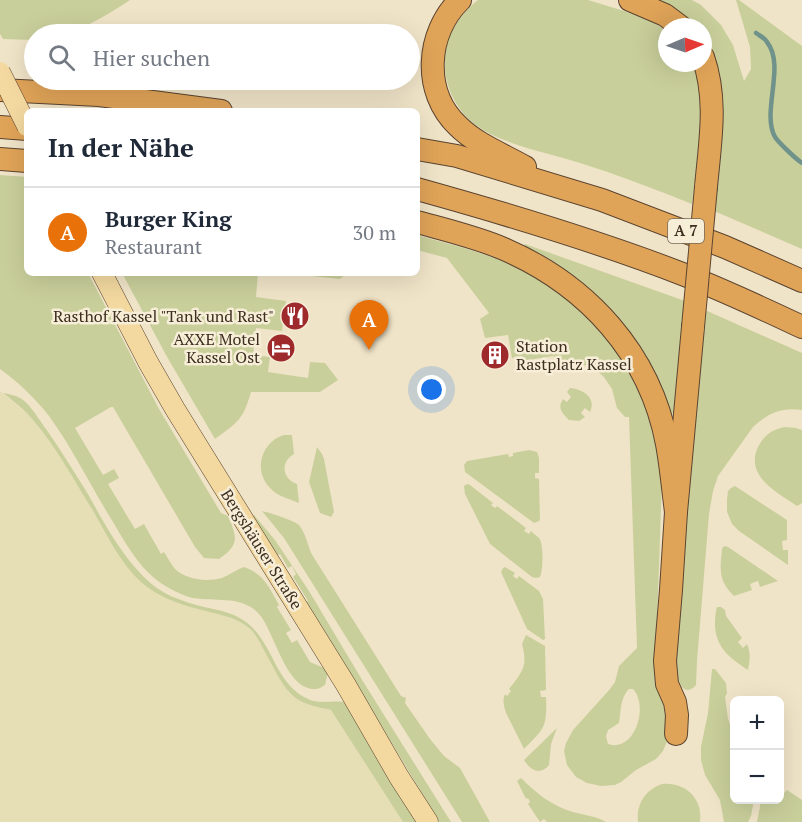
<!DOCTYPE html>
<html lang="de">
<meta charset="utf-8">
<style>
:root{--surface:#fff;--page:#f2f2f3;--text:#1f2937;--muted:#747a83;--line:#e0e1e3;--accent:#2563eb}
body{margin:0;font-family:"PT Serif",serif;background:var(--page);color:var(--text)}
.controls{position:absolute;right:18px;bottom:18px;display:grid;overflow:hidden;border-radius:9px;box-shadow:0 6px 24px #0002}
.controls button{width:54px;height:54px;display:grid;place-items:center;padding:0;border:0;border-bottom:2px solid var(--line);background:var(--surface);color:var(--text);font:30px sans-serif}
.compass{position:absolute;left:658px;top:18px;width:54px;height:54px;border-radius:50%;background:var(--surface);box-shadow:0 6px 24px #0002;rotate:88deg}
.you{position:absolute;left:432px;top:390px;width:21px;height:21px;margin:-15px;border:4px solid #fff;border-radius:50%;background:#1a73e8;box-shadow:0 0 0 9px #1a73e833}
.badge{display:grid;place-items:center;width:39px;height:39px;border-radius:50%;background:var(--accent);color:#fff;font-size:20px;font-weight:700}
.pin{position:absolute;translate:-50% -50px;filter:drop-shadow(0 2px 3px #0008)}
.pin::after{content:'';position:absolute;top:32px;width:21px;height:18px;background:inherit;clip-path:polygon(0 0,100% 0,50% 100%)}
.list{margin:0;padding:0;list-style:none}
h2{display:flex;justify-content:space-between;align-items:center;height:78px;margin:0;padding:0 24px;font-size:26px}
h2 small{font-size:20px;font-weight:400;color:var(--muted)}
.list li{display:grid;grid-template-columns:39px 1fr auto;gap:18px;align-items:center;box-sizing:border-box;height:90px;padding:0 24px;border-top:2px solid var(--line)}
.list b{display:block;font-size:22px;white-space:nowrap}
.list p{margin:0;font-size:20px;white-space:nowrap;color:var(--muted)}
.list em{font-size:20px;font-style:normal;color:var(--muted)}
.icon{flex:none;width:33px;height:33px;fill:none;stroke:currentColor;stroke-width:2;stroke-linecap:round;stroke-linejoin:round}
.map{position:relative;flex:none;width:802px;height:822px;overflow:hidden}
.search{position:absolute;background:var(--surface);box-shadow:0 6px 24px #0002;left:24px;top:24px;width:396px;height:66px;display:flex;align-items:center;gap:15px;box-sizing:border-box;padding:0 21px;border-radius:33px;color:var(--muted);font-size:22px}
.panel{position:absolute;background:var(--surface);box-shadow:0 6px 24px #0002;left:24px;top:108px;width:396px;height:168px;border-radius:9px}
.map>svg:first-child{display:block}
.farmland{fill:#e6deb5}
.green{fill:#c9cf9b;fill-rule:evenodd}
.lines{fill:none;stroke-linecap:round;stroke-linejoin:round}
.stream{stroke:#6f938a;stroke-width:4.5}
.major-casing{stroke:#5b4430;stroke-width:21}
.highway-casing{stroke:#5b4430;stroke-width:24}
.major{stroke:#f3d9a0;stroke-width:20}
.highway{stroke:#e0a458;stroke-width:22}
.major-bridge-casing{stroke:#5b4430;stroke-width:21;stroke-linecap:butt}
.highway-bridge-casing{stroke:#5b4430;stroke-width:24;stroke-linecap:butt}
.major-bridge{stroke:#f3d9a0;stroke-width:20}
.highway-bridge{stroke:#e0a458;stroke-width:22}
.labels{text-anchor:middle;stroke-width:5;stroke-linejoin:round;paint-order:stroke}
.shield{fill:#f7eed8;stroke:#756857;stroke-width:1.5}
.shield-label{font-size:15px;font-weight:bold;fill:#3d2e20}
.poi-label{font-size:16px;fill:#3d2e20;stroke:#f7eed8;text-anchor:end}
.street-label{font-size:16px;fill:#3d2e20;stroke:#f7eed8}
</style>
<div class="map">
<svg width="802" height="822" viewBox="0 0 802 822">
<rect width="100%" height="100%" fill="#f0e4c8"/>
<polygon class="farmland" points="0,391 32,418 47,438 65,463 115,550 125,564 142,582 160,595 180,604 225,616 242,623 250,629 257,637 272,665 289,693 314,706 331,710 403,822 0,822"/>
<g class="green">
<path d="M0 0H130C115 10 80 32 63 34 54 36 44 34 34 34V40L3 39 0 34Z"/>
<path d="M478 0H588L634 14 650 20 667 31V63H693C710 100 697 164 692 204 655 189 618 175 580 163 548 153 504 145 477 126 457 112 444 86 445 63 445 37 458 16 478 0Z"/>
<polygon points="654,0 692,0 701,5 721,25 733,45 744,81 751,69 750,47 736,0 739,0 802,46 802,249 714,211 711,54 703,39 703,27 694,27 681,15"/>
<path d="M0 175 27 177V273H88L159 409 221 513 228 516C237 537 240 545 219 559L204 558 195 547 113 407H111L75 428 103 475 114 469 119 478 108 484 135 529 144 524 161 554 164 552C168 558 171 564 175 569 187 580 207 582 222 578 229 575 236 570 244 567 264 574 269 587 279 605L277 607 291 630 286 633 292 643 297 640 310 662 324 668 328 672 325 685C322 687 320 688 317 689 285 692 275 630 258 613 241 595 215 602 193 598 182 596 162 585 153 577 137 564 123 539 113 522 91 487 73 449 49 416 35 398 18 382 0 369Z"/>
<path d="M417 235 464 248 495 258 530 273 546 281 588 314 636 378 657 435 662 480 657 624 669 712 668 739 663 751 656 759 636 770 621 782 615 785 601 786 587 783 576 777 567 765 564 751 566 743 573 730 610 689 615 682 619 666 637 648 629 417H625L617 408 612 389 604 377 596 370 582 364H565L553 356 523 361 522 356 512 358 508 335 485 338 480 319 489 313 447 258 417 250ZM629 689H633C649 706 635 753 608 744L606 736 608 730 619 723C621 711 620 698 629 689Z"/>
<polygon points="525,244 685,301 674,413 668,414 662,397 523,250"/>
<path d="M122 273H258L256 297 286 301 282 331 256 328 253 355 270 357 268 372 308 378 310 362 325 363 338 380 320 392H251C243 420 238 422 215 439L166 355Z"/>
<polygon points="312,273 347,273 340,279 311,276"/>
<path d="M705 310 802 353V410C782 407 768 413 753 427L718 476 713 491 709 514 697 661 696 685C689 693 682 691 679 681L676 682 671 660Z"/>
<path d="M570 388C583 389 597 398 590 412L585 408 581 413 585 417 579 421 569 420C562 413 557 408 563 399L567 402 571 397 567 392Z"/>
<path d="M3 393C8 394 15 395 20 398 29 402 40 421 46 429 61 450 74 472 88 494 104 523 120 553 144 577 160 594 181 601 204 607 218 610 231 612 243 620 274 640 273 683 308 699 320 705 335 699 348 703L420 822H403L331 710C317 707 300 704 290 693 282 685 272 665 266 654 261 645 257 635 249 628 235 616 215 614 198 609 178 604 157 596 141 582 120 563 107 535 93 511 74 480 57 448 33 420 25 410 13 401 3 393Z"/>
<path d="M785 427 796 428 802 430V503L797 506C776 492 743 475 759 445 765 434 774 429 785 427Z"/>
<path d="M284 435H292L294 454C280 462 282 479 297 484L299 503C289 499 277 496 270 488 253 471 261 442 284 435Z"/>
<polygon points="317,447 322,454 324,459 334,512 331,517 320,513 309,482"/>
<polygon points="529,450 537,452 539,458 539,473 535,473 535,478 539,479 540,519 539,521 534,523 465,472 464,465 467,461 508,454 509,457 513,456 513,453"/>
<path d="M467 484 470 485 493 503 491 505 495 508 497 506 526 528 524 531 529 534 531 531C532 532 538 537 539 538 544 544 543 570 540 577L536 578 532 577 490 544 465 494 464 486Z"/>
<polygon points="735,486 787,520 787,540 782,541 783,550 788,550 788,565 739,531 732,524 727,512 727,499 728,491 731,488"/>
<path d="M262 511C271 513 293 520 299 525 305 532 308 545 311 553L401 696 406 698 405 703 430 739 444 756 460 768 490 822H462L284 538Z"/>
<polygon points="254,515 275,540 309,591 364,683 451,822 439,822 319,622 306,602 308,601 293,577 296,574 292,566 288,568 280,554 276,556 252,516"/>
<path d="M725 546 728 547 778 581 760 587 758 581 750 584 752 590 734 596C718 580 720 570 722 549L723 547Z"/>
<polygon points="505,567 515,573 513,576 517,579 519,576 539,591 543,599 545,639 543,640 527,629 501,572 503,568"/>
<path d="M717 607H721L725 610 726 616 742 638 738 642 743 648 747 644C751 653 750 660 748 670 731 659 716 648 715 626 715 619 715 613 717 607Z"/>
<path d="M526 635 545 646 546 690 540 691 541 697H546C547 727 545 728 524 749L507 715C504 708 502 701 505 694L507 696 511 691 509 689C523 671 528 666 522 644Z"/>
<polygon points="712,669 715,669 726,683 727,693 725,697 728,719 734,734 734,800 754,800 751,816 748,822 724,822 720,800 705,775 701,760 701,747 708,713"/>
<path d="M557 728 551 744 549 765C540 776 530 770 524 760Z"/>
<path d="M521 778C536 793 552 806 573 812 584 815 596 816 606 822H547L544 819 540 822 528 804 530 802 528 798 526 799 517 781Z"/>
<path d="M662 784C685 782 703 798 700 822H638C636 804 645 790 662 784Z"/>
<polygon points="780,790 784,793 787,790 802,800 802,822 757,822 760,807 760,800 780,800"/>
</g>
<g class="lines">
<path class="stream" d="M756 33C760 36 765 38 767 42 786 66 761 112 775 137 779 143 796 159 802 163"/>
<g class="major-casing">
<polyline id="major" points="102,273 148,362 175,409 346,685 399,777 428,822"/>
</g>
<g class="highway-casing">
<g id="highway">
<path d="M460 0C426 33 422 92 458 126 476 144 502 154 525 167"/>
<polyline points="630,0 665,15 681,27"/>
<path d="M703 57C718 100 710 142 706 187"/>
<polyline points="0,90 99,95 221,111"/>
<polyline points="0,127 27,129"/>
<polyline points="417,149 457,156 602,200 725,247 802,281"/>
<polyline points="0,159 27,161"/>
<path d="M417 189C507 214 598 241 685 275 725 291 764 309 802 327"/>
<path d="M417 222C446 230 476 237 504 249 587 285 650 353 667 444 671 466 673 489 676 512"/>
<polyline points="676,734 677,715 675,702 667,684 665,661 671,590 676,512 693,327"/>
</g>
</g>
<use href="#major" class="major"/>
<use href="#highway" class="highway"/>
<g class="major-bridge-casing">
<polyline id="major-bridge" points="0,72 27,126"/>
</g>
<g class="highway-bridge-casing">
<polyline id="highway-bridge" points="693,327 706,187"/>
</g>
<use href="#major-bridge" class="major-bridge"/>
<use href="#highway-bridge" class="highway-bridge"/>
</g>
<defs>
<g id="restaurant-disc" transform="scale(1.5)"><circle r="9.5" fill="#9e2a2b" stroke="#f7eed8"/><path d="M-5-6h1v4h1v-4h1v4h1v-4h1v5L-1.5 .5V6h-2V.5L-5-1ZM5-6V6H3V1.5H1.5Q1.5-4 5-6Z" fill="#fff"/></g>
<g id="hotel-disc" transform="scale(1.5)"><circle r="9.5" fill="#9e2a2b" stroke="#f7eed8"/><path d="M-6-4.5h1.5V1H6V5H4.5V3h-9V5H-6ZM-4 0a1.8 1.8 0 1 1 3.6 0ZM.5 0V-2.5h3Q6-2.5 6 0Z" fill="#fff"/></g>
<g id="building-disc" transform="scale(1.5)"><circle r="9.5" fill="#9e2a2b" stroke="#f7eed8"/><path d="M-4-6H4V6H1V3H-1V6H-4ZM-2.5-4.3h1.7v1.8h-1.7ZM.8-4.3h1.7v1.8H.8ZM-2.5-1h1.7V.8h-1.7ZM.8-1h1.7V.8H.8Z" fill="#fff"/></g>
</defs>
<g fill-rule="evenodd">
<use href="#restaurant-disc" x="295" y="316"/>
<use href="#hotel-disc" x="281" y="348"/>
<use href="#building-disc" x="495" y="355"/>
</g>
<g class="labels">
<rect class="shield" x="668" y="219" width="36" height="24" rx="4.5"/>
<g class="shield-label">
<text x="686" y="236">A 7</text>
</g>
<g class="poi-label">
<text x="274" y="322">Rasthof Kassel "Tank und Rast"</text>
<text x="260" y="345">AXXE Motel<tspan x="260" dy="18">Kassel Ost</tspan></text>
<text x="516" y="352" text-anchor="start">Station<tspan x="516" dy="18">Rastplatz Kassel</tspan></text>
</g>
<g class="street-label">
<text transform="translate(262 549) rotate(58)" y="6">Bergshäuser Straße</text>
</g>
</g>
</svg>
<div class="controls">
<button>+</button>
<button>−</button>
</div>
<svg class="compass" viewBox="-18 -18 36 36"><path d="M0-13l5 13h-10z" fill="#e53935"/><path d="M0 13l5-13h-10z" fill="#747a83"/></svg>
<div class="you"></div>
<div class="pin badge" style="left:369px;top:350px;background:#e8710a">A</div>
<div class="search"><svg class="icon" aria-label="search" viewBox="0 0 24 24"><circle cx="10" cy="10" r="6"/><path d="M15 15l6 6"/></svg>Hier suchen</div>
<section class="panel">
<h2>In der Nähe<small></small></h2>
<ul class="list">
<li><span class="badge" style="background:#e8710a">A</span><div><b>Burger King</b><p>Restaurant</p></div><em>30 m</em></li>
</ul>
</section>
</div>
